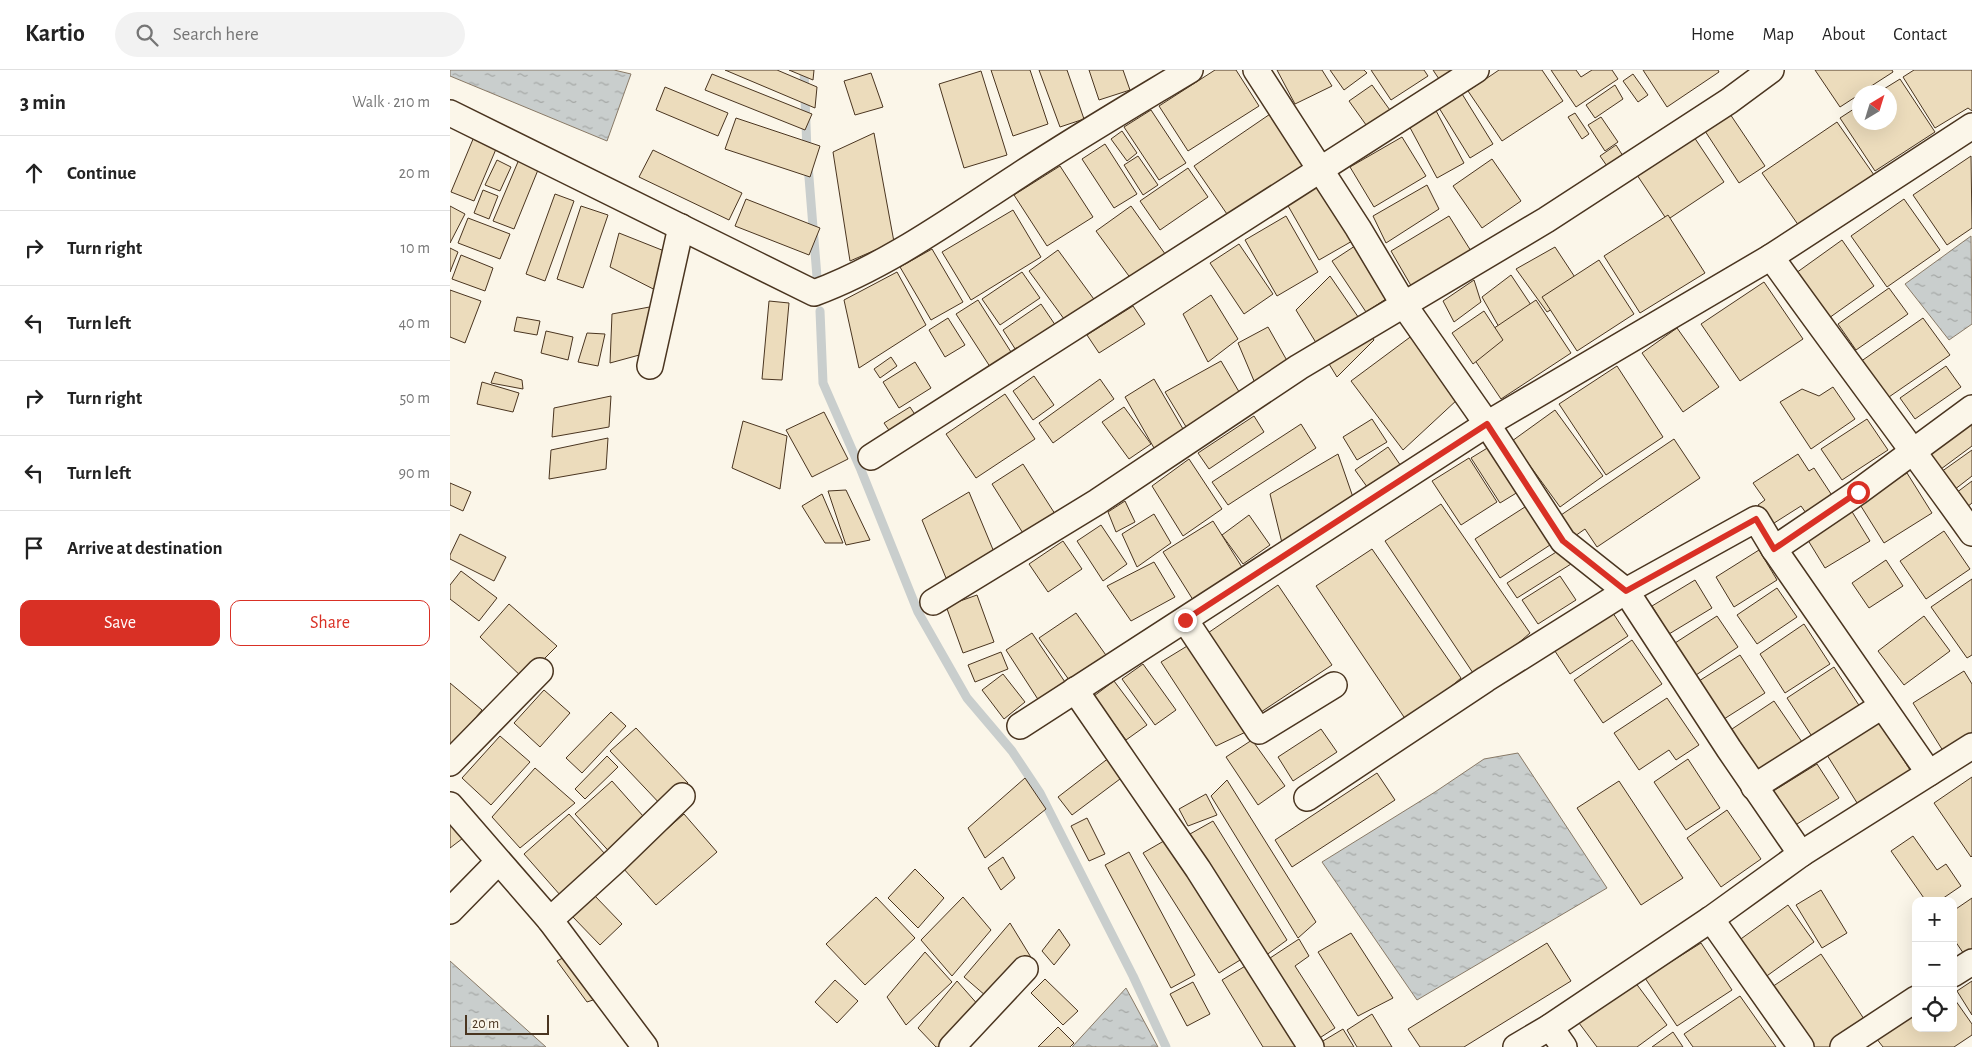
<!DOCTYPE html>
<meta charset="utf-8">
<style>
:root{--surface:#fff;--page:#f2f2f2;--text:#222;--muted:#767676;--line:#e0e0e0;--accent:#d93025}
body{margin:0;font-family:"Alegreya Sans",sans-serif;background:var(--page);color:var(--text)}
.controls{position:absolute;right:15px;bottom:15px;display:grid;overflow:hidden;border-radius:10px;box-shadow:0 5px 20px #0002}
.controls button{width:45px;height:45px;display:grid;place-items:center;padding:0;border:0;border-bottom:1px solid var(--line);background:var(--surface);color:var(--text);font:25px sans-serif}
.compass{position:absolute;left:1402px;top:15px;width:45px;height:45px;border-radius:50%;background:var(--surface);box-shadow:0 5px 20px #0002;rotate:38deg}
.scale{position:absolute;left:15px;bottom:12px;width:84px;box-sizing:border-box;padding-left:5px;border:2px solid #4a3520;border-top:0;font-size:14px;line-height:18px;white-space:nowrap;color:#4a3520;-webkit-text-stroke:4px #fbf6e9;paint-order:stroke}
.stop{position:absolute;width:15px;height:15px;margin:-11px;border:4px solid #d93025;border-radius:50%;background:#fff}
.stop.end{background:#d93025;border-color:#fff;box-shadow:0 1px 5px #0008}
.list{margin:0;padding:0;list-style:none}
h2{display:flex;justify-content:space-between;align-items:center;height:65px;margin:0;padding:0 20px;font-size:21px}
h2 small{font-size:16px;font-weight:400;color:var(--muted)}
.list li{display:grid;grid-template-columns:32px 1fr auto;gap:15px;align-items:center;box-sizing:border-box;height:75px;padding:0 20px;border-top:1px solid var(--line)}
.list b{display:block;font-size:19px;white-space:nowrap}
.list em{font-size:16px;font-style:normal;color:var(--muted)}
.actions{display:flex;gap:10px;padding:15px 20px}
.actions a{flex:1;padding:11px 0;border:1px solid var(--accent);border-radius:10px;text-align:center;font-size:18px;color:var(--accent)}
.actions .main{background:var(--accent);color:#fff}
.icon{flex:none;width:28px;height:28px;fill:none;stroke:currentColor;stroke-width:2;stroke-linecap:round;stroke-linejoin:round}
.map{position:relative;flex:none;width:1522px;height:977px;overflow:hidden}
header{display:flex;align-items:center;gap:30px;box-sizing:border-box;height:70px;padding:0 25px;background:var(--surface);border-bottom:1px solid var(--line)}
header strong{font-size:24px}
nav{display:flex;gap:28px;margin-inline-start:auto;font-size:18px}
.search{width:350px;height:45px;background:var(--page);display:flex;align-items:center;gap:12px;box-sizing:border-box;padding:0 18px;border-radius:28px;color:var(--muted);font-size:19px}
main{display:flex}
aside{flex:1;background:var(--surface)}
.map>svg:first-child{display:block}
.water{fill:url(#water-ripples);stroke:#887966}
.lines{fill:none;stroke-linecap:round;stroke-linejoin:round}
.stream{stroke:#c9cecd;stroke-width:9}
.building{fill:#ecdcbc;stroke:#4a3520}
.street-casing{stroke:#4a3520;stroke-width:28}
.street{stroke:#fbf6e9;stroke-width:25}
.route{stroke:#d93025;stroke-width:6}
</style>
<header>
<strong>Kartio</strong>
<div class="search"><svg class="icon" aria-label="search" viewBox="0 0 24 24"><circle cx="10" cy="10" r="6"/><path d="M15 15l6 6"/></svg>Search here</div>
<nav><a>Home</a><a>Map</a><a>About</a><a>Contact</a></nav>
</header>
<main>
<aside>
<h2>3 min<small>Walk · 210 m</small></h2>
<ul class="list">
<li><svg class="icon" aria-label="ahead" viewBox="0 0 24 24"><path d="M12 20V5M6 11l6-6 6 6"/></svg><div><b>Continue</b></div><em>20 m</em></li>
<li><svg class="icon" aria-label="right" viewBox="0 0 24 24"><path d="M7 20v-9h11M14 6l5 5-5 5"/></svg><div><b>Turn right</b></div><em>10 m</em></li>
<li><svg class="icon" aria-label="left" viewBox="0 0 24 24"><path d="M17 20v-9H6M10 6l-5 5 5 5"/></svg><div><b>Turn left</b></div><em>40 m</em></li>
<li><svg class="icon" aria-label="right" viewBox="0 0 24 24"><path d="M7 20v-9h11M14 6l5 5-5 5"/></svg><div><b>Turn right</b></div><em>50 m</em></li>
<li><svg class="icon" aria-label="left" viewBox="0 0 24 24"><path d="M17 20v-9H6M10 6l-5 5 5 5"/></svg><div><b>Turn left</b></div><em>90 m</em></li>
<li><svg class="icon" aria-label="arrive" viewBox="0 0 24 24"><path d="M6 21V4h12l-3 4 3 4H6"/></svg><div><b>Arrive at destination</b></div></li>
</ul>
<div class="actions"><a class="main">Save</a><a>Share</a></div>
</aside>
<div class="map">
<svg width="1522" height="977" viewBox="0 0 1522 977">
<defs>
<pattern id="water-ripples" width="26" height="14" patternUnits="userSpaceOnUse" patternTransform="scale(1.25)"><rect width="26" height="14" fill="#c9cecd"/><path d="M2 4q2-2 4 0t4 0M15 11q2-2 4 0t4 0" fill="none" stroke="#a5a8a6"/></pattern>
</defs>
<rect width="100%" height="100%" fill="#fbf6e9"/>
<g class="water">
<polygon points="0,0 164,0 181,4 157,71 0,6"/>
<polygon points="1521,166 1522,254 1499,270 1455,214"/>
<polygon points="1068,683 1157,818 967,930 872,792 985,722 1034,689"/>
<polygon points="0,891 96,977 0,977"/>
<polygon points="676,918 708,977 622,977"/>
</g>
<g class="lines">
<g class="stream">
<polyline points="354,0 357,82"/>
<polyline points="358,95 367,207"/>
<polyline points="370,241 373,313 411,400 468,542 517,628 562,681 590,723 683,906 716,977"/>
</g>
</g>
<g class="building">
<polygon points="275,0 327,0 367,17 365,38"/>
<polygon points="339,0 364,0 363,10"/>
<polygon points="541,0 580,0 598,54 563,66"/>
<polygon points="589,0 617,0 634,49 610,57"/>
<polygon points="639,0 673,0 680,20 649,30"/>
<polygon points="765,0 786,0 809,36 738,81 709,36"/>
<polygon points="827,0 872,0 882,16 845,34"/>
<polygon points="880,0 914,0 917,3 894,20"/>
<polygon points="921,0 974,0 978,6 941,30"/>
<polygon points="983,0 1018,0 993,15"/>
<polygon points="1049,0 1092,0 1113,31 1052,71 1018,21"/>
<polygon points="1101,0 1126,0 1131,7 1142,0 1162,0 1168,9 1126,37"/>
<polygon points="1193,0 1268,0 1269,2 1217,37"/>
<polygon points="1365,0 1442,0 1443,2 1412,22 1410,22 1410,24 1390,37"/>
<polygon points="1464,0 1522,0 1522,41 1518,38 1485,58 1453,7"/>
<polygon points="531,1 557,85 514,98 489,14"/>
<polygon points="421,3 433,37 405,45 394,11"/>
<polygon points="262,4 362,44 355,60 255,20"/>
<polygon points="1183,4 1198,25 1188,32 1173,11"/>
<polygon points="1450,9 1485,62 1425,101 1390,48 1410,35 1410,52 1440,52 1440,22 1429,22"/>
<polygon points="922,15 942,43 919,59 899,31"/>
<polygon points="1165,15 1173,29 1145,48 1136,35"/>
<polygon points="215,17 278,43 268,66 206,40"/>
<polygon points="1009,19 1043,74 1020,88 986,33"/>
<polygon points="984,37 1014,93 987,108 957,52"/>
<polygon points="701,40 736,93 709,110 674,57"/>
<polygon points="826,40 861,90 779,147 744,96"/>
<polygon points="1125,43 1139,64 1132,69 1118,47"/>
<polygon points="1280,44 1315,96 1289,113 1255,61"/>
<polygon points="1151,47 1168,72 1155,81 1138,55"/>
<polygon points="286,48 370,76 360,107 275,79"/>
<polygon points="1387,52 1424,105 1349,156 1312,103"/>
<polygon points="672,61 687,83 677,91 661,69"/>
<polygon points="26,62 49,72 24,131 1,122"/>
<polygon points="424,63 444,172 400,191 383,82"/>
<polygon points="1242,64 1274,112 1217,150 1185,102"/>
<polygon points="952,67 976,106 924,137 900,97"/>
<polygon points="655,74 687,124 664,138 632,89"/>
<polygon points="1166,75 1173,86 1157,96 1150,86"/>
<polygon points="203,80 292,123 279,150 189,107"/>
<polygon points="688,86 708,115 693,125 674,95"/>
<polygon points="1521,86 1522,158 1497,175 1463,125"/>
<polygon points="70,87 90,95 64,159 43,151"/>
<polygon points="1042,89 1071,131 1032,158 1003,116"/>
<polygon points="47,90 61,97 50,121 35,115"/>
<polygon points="610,96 643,147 597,176 564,125"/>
<polygon points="738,98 758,127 710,160 690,131"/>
<polygon points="878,110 911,166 869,190 837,134"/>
<polygon points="977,115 989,139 936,173 923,146"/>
<polygon points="33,120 48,126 39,149 24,143"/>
<polygon points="105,124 124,131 95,211 76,204"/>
<polygon points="296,129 370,158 359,185 285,156"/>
<polygon points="1454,129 1490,180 1437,217 1401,166"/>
<polygon points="0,136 15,144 0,173"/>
<polygon points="131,136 158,145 133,218 107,209"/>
<polygon points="681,136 718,188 684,213 646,161"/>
<polygon points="563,140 591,187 521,230 492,182"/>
<polygon points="1218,145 1255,203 1190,243 1154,186"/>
<polygon points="836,146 868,202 827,226 795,170"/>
<polygon points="999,146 1026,189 967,226 941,181"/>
<polygon points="18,148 60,164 50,189 8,173"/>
<polygon points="169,163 237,190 223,229 160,197"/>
<polygon points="1392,170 1424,216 1379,248 1346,203"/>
<polygon points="911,172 945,223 916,242 882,191"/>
<polygon points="789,174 823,224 794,244 760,193"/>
<polygon points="1105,177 1134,221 1097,242 1066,199"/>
<polygon points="0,178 8,182 0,202"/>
<polygon points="482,179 513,232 481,250 450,197"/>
<polygon points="608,180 646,232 617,253 579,201"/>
<polygon points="11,185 43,198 35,221 2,209"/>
<polygon points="1149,190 1184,244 1127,281 1092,227"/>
<polygon points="447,202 476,255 409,298 394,230"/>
<polygon points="572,202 590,228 550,255 532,229"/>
<polygon points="1061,205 1091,250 1058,273 1032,227"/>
<polygon points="880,206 924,270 887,307 846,240"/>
<polygon points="1024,210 1031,232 1004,252 993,231"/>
<polygon points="1314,212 1353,269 1290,311 1251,254"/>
<polygon points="1439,218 1458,244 1406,280 1388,254"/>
<polygon points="0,220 31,231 15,273 0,267"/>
<polygon points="761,225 788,269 758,292 733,244"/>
<polygon points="528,230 568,293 546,306 506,244"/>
<polygon points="1086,230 1121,283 1051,329 1016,277"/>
<polygon points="319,231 339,233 332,310 312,309"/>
<polygon points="221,233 215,278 160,293 162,244"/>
<polygon points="591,234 610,262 571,288 553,260"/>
<polygon points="683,236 695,254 649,283 637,265"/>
<polygon points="1034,241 1053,270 1023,294 1002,263"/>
<polygon points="67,247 90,251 87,265 64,261"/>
<polygon points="498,248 515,275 495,287 479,260"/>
<polygon points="1473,248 1500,285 1436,329 1410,292"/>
<polygon points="818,257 844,303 810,325 788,273"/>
<polygon points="1227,258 1269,317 1233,342 1192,283"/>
<polygon points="96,261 123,267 118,290 91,283"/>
<polygon points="967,262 1008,329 953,380 901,311"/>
<polygon points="137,263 155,264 148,296 128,292"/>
<polygon points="441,287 447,296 430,308 424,299"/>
<polygon points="771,291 795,332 741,365 715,322"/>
<polygon points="465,292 481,318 449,338 433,312"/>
<polygon points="1167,296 1213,367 1156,405 1109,334"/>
<polygon points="1496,296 1511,317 1465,349 1450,328"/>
<polygon points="45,302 72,310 73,319 41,313"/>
<polygon points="584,306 604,335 583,350 563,321"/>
<polygon points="650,309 664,329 603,373 589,353"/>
<polygon points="704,309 740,371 712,392 675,327"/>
<polygon points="32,312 69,323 63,342 27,334"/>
<polygon points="1383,317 1405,349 1361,379 1330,332 1352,319 1369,326"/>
<polygon points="555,324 585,369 526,408 496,364"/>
<polygon points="161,326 159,357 102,367 104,338"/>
<polygon points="460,337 470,352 445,369 434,353"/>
<polygon points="674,337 701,374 679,389 652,352"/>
<polygon points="1105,340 1153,406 1110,437 1062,371"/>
<polygon points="374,342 398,389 362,407 336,360"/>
<polygon points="804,346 814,362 759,399 748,383"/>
<polygon points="922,349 937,372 907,390 893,367"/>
<polygon points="1417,349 1438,380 1392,410 1371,379"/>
<polygon points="293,351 337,366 330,419 282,398"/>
<polygon points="1522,352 1522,376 1491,399 1477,381"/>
<polygon points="851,354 866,378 778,435 762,412"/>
<polygon points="158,368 156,399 99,409 101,380"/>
<polygon points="1224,369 1250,408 1147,477 1135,459 1125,466 1111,445"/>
<polygon points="938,377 953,399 920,421 905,400"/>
<polygon points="1039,377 1068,422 1050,433 1021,388"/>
<polygon points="1522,380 1522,406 1504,420 1491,402"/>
<polygon points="888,384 905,433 833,477 820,424"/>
<polygon points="1348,384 1359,401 1364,398 1387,433 1361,450 1351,436 1321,455 1308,435 1315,430 1303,413"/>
<polygon points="1019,388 1047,432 1011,455 982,411"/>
<polygon points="739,389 772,439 733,466 702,416"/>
<polygon points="573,394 607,447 576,468 542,414"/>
<polygon points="1457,403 1482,443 1434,473 1409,433"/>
<polygon points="1522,411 1522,433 1517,437 1506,423"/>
<polygon points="0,413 21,422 13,441 0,435"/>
<polygon points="396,420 420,470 396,475 378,421"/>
<polygon points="519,422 544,482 496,508 472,450"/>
<polygon points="372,424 393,473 375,473 352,436"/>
<polygon points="675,431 685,452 666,462 658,442"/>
<polygon points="991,434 1080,563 1027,609 935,471"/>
<polygon points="1078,435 1103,473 1050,508 1025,469"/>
<polygon points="1401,440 1420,471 1375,498 1356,467"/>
<polygon points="704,444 721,473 687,497 672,464"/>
<polygon points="799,445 820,475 793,494 772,465"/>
<polygon points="763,451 795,502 745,533 713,482"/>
<polygon points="651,455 677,494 653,511 627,471"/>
<polygon points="1494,461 1520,499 1476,529 1450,491"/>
<polygon points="10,464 56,487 44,511 0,489 0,485"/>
<polygon points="613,471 632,499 598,522 579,494"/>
<polygon points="922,479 1011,608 958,653 866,516"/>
<polygon points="1111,479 1121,494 1067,528 1057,513"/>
<polygon points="1309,480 1327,510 1284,537 1266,507"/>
<polygon points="1436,490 1453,516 1419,538 1402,513"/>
<polygon points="704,492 725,527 681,551 657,516"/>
<polygon points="11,501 47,528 29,551 0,529 0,515"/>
<polygon points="1110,506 1126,530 1088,554 1072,530"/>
<polygon points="1522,509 1522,585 1517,588 1481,537"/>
<polygon points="1245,510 1262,538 1219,564 1202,536"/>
<polygon points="828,515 882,595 808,644 755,565"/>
<polygon points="1327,518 1347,547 1307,574 1287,545"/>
<polygon points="527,525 544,572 513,583 496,536"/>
<polygon points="59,534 107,576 74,609 30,567"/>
<polygon points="1157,534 1178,566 1120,604 1099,572"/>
<polygon points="626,543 658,588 622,614 589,568"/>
<polygon points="1267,546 1288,577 1246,605 1225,573"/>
<polygon points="1474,546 1500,581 1454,615 1428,581"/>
<polygon points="1354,554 1380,594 1335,623 1310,584"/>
<polygon points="582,563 617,615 591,634 556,580"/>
<polygon points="747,570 800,660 766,676 711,592"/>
<polygon points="1182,570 1212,614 1153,653 1124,610"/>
<polygon points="551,582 558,599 525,612 518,595"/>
<polygon points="1290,585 1315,623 1274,649 1249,611"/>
<polygon points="693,594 726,640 705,655 672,609"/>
<polygon points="1384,597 1412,640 1365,671 1337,628"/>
<polygon points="1514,601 1522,614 1522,667 1495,684 1463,633"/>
<polygon points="553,604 575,632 554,649 532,620"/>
<polygon points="664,611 697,655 676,670 644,626"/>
<polygon points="0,613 32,640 0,678"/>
<polygon points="94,620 120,643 90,677 64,653"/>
<polygon points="1217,628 1249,675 1226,690 1219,680 1189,700 1164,663"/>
<polygon points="1324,631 1352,672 1307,702 1279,661"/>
<polygon points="161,642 176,656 132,703 116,688"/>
<polygon points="1429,652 1462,703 1409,736 1377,685"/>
<polygon points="186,658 238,713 213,737 160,681"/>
<polygon points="871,659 887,682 843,711 828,687"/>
<polygon points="50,666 80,692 41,735 12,708"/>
<polygon points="802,670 835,716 808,735 776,687"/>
<polygon points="664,684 678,703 622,745 608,727"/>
<polygon points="157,686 168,697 135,729 125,719"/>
<polygon points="1238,689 1270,738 1236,760 1204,712"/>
<polygon points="1367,694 1389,728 1339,759 1317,725"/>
<polygon points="85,698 125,733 70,778 42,747"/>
<polygon points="927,703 945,730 842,797 825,770"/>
<polygon points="1522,707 1522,786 1521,787 1484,733"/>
<polygon points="575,708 596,739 535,788 518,758"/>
<polygon points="777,710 866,852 848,868 761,726"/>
<polygon points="162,711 201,755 165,788 125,744"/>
<polygon points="1169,711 1233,808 1191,835 1127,738"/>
<polygon points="756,724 767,745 738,756 729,739"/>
<polygon points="0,735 25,759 0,778"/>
<polygon points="1277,740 1311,789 1271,817 1237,768"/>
<polygon points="119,744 164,794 118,834 74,784"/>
<polygon points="234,744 267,782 206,835 173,798"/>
<polygon points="637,748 655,784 639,791 621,756"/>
<polygon points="763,751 837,870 815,886 740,764"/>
<polygon points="1463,766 1487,800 1496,794 1511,816 1489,831 1476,831 1441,781"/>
<polygon points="719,768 795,887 769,903 693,783"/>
<polygon points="679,782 745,905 721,918 655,795"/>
<polygon points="553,787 565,808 551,820 538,798"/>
<polygon points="465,799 494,828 468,858 438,828"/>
<polygon points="1371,820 1397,863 1372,878 1346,835"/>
<polygon points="144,825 172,854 150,875 122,846"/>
<polygon points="426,827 465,868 415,915 376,874"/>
<polygon points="513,827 541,860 502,906 471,870"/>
<polygon points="1522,828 1522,887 1518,890 1503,868 1503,841"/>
<polygon points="1338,835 1364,872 1314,908 1288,871"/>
<polygon points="560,853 582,889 543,932 514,907"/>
<polygon points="609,859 620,875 604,895 592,881"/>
<polygon points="901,863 943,928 908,946 868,882"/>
<polygon points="849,869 859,886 845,896 885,958 865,971 814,892"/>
<polygon points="1097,873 1121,911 1014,977 970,977 958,959"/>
<polygon points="1251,873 1282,920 1227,956 1195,908"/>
<polygon points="124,882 152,927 137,932 107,891"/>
<polygon points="475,882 502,912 456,955 437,927"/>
<polygon points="1371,884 1418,955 1385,977 1362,977 1322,917"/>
<polygon points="802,892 854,977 813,977 772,910"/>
<polygon points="595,909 628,941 613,955 581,923"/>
<polygon points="385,910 408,931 387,953 365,932"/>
<polygon points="507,911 538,946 513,977 486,977 468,958"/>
<polygon points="1522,911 1522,945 1507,921"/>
<polygon points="743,912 760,944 737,956 720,924"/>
<polygon points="1185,912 1217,955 1187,977 1147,977 1129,953"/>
<polygon points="1290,926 1326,977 1243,977 1234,964"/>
<polygon points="1503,927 1522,954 1522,965 1504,977 1433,977 1423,964 1466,934 1466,958 1503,958"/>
<polygon points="922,944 942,977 907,977 897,960"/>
<polygon points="608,957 624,973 620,977 588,977"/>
<polygon points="893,959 904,977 870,977 868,974"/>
<polygon points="1223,962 1233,977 1202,977"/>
</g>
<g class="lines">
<g class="street-casing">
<g id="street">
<polyline points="806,0 908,158 954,235 1037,354 1113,471 1176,521 1279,679 1351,784 1261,849 1100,957 1066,977"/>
<path d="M0 43 364 223C437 196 503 148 568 106 624 69 682 35 740 0"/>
<path d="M1321 187C1387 280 1456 370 1522 463"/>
<polyline points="200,296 231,157"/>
<polyline points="421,387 1026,0"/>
<polyline points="1324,479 1479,703"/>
<polyline points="483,532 647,432 849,297 1096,150 1279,31 1321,0"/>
<polyline points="735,550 809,661 884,615"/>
<polyline points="625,620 748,799 861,977"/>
<polyline points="570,656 1037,354 1321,187 1522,56"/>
<polyline points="0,693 90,601"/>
<polyline points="1304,717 1432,636"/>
<polyline points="857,728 1036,609 1176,521 1306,449 1324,479 1408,422 1522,338"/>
<polyline points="0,735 100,850 195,977"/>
<polyline points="1351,784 1522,676"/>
<polyline points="0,841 48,792"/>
<polyline points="1261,849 1351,977"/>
<polyline points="100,850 166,790 232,726"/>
<polyline points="1503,904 1522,892"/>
<polyline points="1100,957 1114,977"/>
<polyline points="502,977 575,899"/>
<polyline points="1393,977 1466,929"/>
</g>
</g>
<use href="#street" class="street"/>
</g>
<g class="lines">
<polyline class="route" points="735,550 1037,354 1113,471 1176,521 1306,449 1324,479 1408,422"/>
</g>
</svg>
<div class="controls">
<button>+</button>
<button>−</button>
<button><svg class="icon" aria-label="locate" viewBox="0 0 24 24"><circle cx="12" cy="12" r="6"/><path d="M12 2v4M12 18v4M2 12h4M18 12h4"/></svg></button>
</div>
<svg class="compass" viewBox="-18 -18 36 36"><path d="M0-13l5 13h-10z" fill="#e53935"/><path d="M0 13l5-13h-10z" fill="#767676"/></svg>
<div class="scale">20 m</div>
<div class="stop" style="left:1408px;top:422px"></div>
<div class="stop end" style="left:735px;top:550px"></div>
</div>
</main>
